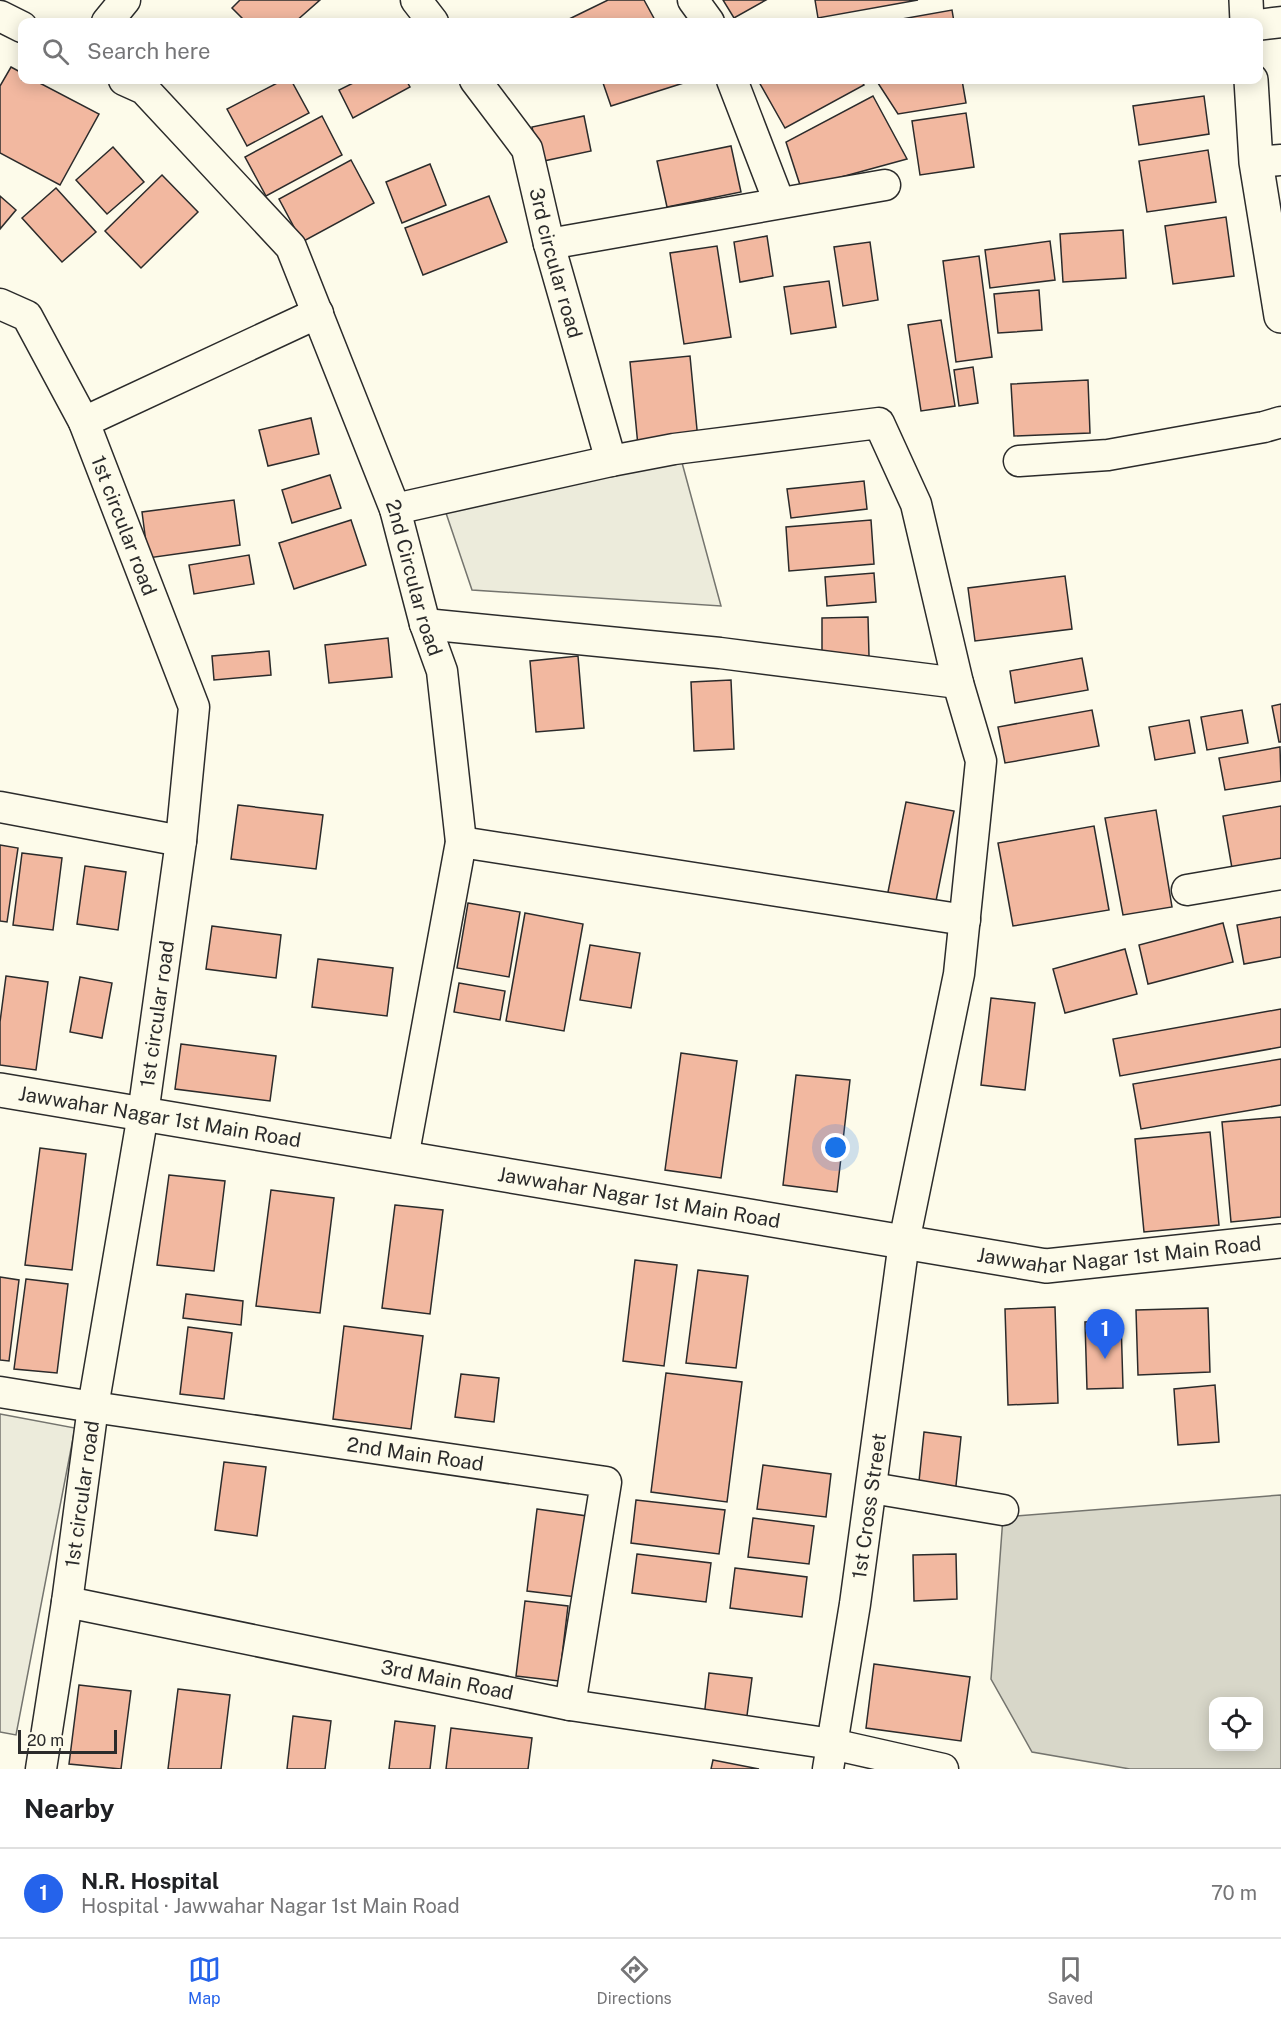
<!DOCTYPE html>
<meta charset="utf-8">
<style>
:root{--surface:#fff;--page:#f6f6f6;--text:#202124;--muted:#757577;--line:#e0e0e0;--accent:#2563eb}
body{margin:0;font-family:"Public Sans",sans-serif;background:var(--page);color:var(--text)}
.controls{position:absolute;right:18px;bottom:18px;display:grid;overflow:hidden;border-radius:12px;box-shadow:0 3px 15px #0003}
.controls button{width:54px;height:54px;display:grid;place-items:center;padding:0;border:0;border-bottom:2px solid var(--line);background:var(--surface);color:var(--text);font:30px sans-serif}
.scale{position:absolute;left:18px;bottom:15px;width:99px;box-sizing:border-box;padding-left:6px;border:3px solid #2b2b2b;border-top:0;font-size:16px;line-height:21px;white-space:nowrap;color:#2b2b2b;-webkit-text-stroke:4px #fdfbea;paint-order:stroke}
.you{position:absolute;left:836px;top:1148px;width:21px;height:21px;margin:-15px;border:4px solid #fff;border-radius:50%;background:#1a73e8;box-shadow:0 0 0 9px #1a73e833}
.badge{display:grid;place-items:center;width:39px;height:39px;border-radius:50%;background:var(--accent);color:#fff;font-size:20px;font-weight:700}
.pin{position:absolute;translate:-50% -50px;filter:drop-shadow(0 2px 3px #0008)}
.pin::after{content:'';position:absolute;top:32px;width:21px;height:18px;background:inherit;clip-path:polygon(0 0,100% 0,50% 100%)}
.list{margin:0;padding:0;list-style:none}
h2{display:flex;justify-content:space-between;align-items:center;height:78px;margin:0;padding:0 24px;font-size:26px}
h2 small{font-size:20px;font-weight:400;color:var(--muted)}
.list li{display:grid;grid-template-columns:39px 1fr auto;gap:18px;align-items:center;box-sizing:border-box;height:90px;padding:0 24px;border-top:2px solid var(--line)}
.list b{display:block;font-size:22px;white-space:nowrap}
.list p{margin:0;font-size:20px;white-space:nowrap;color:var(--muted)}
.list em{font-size:20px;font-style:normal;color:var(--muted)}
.icon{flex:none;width:33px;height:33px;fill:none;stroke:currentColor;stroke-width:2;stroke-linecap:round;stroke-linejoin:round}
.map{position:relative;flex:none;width:1281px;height:1769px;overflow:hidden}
.search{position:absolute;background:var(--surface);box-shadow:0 3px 15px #0003;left:18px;right:18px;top:18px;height:66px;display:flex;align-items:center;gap:15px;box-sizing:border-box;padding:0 21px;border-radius:12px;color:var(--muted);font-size:22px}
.sheet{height:168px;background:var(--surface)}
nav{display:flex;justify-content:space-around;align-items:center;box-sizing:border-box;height:84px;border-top:2px solid var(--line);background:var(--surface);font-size:16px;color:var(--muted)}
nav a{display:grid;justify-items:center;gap:3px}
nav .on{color:var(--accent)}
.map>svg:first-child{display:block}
.green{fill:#ecebdb;stroke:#74746e;stroke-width:1.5}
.water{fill:#d8d7c9;stroke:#74746e;stroke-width:1.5;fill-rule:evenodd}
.building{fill:#f2b8a0;stroke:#2b2b2b;stroke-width:1.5}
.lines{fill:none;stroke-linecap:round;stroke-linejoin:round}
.minor-casing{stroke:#2b2b2b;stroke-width:33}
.tertiary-casing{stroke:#2b2b2b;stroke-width:36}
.minor{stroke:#fdfbea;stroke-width:30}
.tertiary{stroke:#fdfbea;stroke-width:33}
.labels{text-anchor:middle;stroke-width:4.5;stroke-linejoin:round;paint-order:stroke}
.street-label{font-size:20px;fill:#2b2b2b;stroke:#fdfbea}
</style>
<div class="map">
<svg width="1281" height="1769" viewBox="0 0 1281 1769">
<rect width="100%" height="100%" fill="#fdfbea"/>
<g class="green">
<polygon points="681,459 721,606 472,590 446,513"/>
<polygon points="0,1414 75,1428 16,1735 0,1732"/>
</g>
<path class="water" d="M1281 1495V1769H1130L1032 1752 991 1679 1003 1517ZM1214 1702H1258V1746H1214Z"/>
<g class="building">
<polygon points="240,0 320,0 295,22 246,22 232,8"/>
<polygon points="608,0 644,0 656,22 563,22"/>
<polygon points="723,0 766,0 734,18"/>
<polygon points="815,0 918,0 818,18"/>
<polygon points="952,10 954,22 885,22"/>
<polygon points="11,67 22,73 22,80 34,80 99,114 60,185 0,153 0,86"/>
<polygon points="283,80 291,80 309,113 247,146 227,109"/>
<polygon points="359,80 406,80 410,87 353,118 339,90"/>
<polygon points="602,80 693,80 611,106"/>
<polygon points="763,80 861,80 864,85 785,128 759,82"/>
<polygon points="876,80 962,80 966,103 898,114"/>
<polygon points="873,96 907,159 801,188 786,142"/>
<polygon points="1204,96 1209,134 1139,145 1133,106"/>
<polygon points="966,113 974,167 920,175 912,121"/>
<polygon points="322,116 342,155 266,196 245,157"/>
<polygon points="584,116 591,151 539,162 532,127"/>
<polygon points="731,146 741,192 667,207 657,161"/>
<polygon points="113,147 144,182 107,214 76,180"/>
<polygon points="1208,150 1216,202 1147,212 1139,161"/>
<polygon points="351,160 374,203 302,242 279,199"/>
<polygon points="430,164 446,205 402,223 386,182"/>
<polygon points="162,175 198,212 141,268 105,231"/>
<polygon points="56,188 96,232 62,262 22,218"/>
<polygon points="0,196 16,210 0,229"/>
<polygon points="489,196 507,242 423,275 405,228"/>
<polygon points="1226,217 1234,276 1173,284 1165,226"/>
<polygon points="1123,230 1126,278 1063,282 1060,234"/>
<polygon points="767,236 773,276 740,282 734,242"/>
<polygon points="1050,241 1055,280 990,288 985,250"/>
<polygon points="870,242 878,300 843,306 834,247"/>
<polygon points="717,246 731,337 684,344 670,253"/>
<polygon points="979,256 992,357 956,362 943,261"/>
<polygon points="829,281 836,327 791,334 784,287"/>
<polygon points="1039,290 1042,330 998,333 994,294"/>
<polygon points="941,320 955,406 921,411 908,325"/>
<polygon points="690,356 698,440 638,446 630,362"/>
<polygon points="973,367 978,403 959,406 954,370"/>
<polygon points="1088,380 1090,433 1014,436 1011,384"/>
<polygon points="311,418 319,454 268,466 259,430"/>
<polygon points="330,475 341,508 292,523 282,490"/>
<polygon points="864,481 867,509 791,518 787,489"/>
<polygon points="234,500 240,545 148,558 142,512"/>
<polygon points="351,520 366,565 294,589 279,543"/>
<polygon points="871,520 874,564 789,571 786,527"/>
<polygon points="249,555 254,584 194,594 189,565"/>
<polygon points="874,573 876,602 827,606 825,577"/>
<polygon points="1065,576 1072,629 975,641 968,588"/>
<polygon points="868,617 869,656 822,657 822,618"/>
<polygon points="388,638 392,677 329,683 325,645"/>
<polygon points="269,651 271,675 214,680 212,656"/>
<polygon points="578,656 584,728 536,732 530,661"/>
<polygon points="1082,658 1088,690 1015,703 1010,671"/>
<polygon points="731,680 734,749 694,751 691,682"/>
<polygon points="1281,704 1281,742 1279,742 1272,706"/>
<polygon points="1092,710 1099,746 1005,763 998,727"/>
<polygon points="1242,710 1248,743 1207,750 1201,717"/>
<polygon points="1189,720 1195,753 1155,760 1149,727"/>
<polygon points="1280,747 1281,781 1225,790 1219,758"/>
<polygon points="906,802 954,811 935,906 887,897"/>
<polygon points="238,805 323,815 316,869 231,859"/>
<polygon points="1281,806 1281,872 1234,880 1223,816"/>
<polygon points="1156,810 1172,907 1123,915 1105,818"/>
<polygon points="1094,826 1109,910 1013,926 998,843"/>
<polygon points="0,845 18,848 7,922 0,921"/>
<polygon points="22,853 62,858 53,930 13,925"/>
<polygon points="85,866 126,872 118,930 77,924"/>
<polygon points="468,903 520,912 509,977 457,968"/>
<polygon points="525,913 583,924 564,1031 506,1021"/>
<polygon points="1281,917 1281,957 1244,964 1237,925"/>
<polygon points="1223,923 1233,962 1148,984 1139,945"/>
<polygon points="212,926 281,935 276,978 206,969"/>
<polygon points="590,945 640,953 631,1008 580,1000"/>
<polygon points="1125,949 1137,994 1065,1013 1053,969"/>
<polygon points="318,959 393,968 387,1016 312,1007"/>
<polygon points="6,976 48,982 36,1070 0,1065 0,1022"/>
<polygon points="80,977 112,983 102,1038 70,1032"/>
<polygon points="459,983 505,991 500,1020 454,1012"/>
<polygon points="991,998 1035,1003 1025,1090 981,1085"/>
<polygon points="1281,1009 1281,1047 1120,1076 1113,1039"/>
<polygon points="181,1044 276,1056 270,1101 175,1089"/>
<polygon points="681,1053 737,1061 721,1178 665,1170"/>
<polygon points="1281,1059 1281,1105 1141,1129 1133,1084"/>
<polygon points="796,1075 850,1080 837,1192 783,1185"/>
<polygon points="1281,1117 1281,1217 1231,1222 1222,1122"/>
<polygon points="1210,1132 1219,1225 1144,1232 1135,1139"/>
<polygon points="40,1148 86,1154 72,1270 25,1265"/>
<polygon points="169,1175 225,1181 214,1271 157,1265"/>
<polygon points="271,1190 334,1198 320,1313 256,1306"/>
<polygon points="395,1205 443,1210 430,1314 382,1308"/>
<polygon points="635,1260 677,1265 664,1366 623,1361"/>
<polygon points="698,1270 748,1276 736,1368 686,1363"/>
<polygon points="0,1277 19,1280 9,1361 0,1360"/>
<polygon points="26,1279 68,1284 57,1373 14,1369"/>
<polygon points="186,1294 243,1301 241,1325 183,1318"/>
<polygon points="1055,1307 1058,1403 1008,1405 1005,1309"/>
<polygon points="1208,1308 1210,1372 1138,1375 1136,1310"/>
<polygon points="1121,1320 1123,1388 1087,1389 1085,1322"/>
<polygon points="344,1326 423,1336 411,1429 333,1419"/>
<polygon points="188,1327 232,1333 224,1399 180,1394"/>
<polygon points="666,1373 742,1382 727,1502 651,1492"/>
<polygon points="461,1374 499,1378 494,1422 455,1417"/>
<polygon points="1215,1385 1219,1442 1178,1445 1174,1389"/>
<polygon points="924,1432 961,1437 955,1495 918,1491"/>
<polygon points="224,1462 266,1467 257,1536 215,1530"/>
<polygon points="763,1465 831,1474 826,1517 757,1509"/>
<polygon points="636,1500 725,1510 719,1554 631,1543"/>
<polygon points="537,1509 587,1516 577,1597 527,1591"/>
<polygon points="753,1518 814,1526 809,1564 748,1557"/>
<polygon points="637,1554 711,1563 706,1602 632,1593"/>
<polygon points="956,1554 957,1599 914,1601 913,1555"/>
<polygon points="735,1568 807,1577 802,1617 730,1608"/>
<polygon points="525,1601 568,1606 559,1681 516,1676"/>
<polygon points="874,1664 970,1677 961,1741 866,1728"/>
<polygon points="709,1673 752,1678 746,1723 704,1717"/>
<polygon points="79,1685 131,1691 121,1769 69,1764"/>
<polygon points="178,1689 230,1695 221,1769 168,1769"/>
<polygon points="293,1716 331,1721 325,1769 287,1769"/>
<polygon points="395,1721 435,1726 430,1769 389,1769"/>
<polygon points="451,1728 532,1738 528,1769 446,1769"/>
<polygon points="713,1760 759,1769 711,1769"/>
</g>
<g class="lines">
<g class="minor-casing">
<g id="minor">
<polyline points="416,0 433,22"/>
<polyline points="693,0 709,22"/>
<polyline points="0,16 22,27"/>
<polyline points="107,22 125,0"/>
<polyline points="1258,25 1281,22"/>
<path id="s1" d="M124 80 144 89 291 247 395 509 425 624 442 671 461 842 403 1158"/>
<path id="s2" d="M475 80 527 149 549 244 611 461"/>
<polyline points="732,80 779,202"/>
<polyline points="1256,162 1281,160"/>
<polyline points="549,244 885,185"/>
<path id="s3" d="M0 304 27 316 84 422 194 707 181 841 143 1114 93 1407 67 1602 41 1769"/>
<polyline points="84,422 318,313"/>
<polyline points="1019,461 1108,455 1264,427 1281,422"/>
<polyline points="395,509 611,461 674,449 879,423 916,504 958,683 981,761 959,974 904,1242 855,1604 828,1769"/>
<polyline points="425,624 720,653 958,683"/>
<polyline points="0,807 181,841"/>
<polyline points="461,842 965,920"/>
<polyline points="1187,890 1281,874"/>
<path id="s4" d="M0 1392 93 1407 606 1482 570 1705"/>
<polyline points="872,1488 1003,1510"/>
<path id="s5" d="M67 1602 570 1705 832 1744 943 1769"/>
</g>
</g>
<g class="tertiary-casing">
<g id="tertiary">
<polyline points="1246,0 1247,22"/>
<polyline points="1251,80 1256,162 1281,316"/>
<path id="s6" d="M0 1090 1046 1266 1281 1241"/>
</g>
</g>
<use href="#minor" class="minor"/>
<use href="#tertiary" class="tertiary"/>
</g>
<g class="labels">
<g class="street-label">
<text dy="7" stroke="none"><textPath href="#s2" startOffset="204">3rd circular road</textPath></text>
<text dy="7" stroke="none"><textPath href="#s3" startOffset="261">1st circular road</textPath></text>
<text dy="7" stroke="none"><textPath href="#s1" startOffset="591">2nd Circular road</textPath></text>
<text transform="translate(157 1014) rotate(-82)" y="7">1st circular road</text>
<text dy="7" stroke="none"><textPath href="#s6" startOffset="162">Jawwahar Nagar 1st Main Road</textPath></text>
<text dy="7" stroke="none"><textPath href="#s6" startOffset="648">Jawwahar Nagar 1st Main Road</textPath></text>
<text dy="7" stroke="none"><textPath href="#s6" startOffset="1134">Jawwahar Nagar 1st Main Road</textPath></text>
<text dy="7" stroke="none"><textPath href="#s4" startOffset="420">2nd Main Road</textPath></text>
<text transform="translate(82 1494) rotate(-82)" y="7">1st circular road</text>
<text transform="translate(869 1506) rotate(-82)" y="7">1st Cross Street</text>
<text dy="7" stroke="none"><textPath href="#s5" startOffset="388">3rd Main Road</textPath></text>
</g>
</g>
</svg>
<div class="controls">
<button><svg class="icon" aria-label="locate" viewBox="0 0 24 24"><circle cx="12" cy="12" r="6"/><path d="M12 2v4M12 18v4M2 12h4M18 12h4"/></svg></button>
</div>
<div class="scale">20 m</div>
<div class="you"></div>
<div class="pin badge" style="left:1105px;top:1359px">1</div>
<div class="search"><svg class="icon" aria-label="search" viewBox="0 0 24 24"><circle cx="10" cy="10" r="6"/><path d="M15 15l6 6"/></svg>Search here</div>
</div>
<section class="sheet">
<h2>Nearby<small></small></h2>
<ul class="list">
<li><span class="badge">1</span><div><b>N.R. Hospital</b><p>Hospital · Jawwahar Nagar 1st Main Road</p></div><em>70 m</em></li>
</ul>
</section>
<nav>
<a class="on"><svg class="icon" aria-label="map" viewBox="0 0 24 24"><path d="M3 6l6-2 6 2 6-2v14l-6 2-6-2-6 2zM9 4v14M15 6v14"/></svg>Map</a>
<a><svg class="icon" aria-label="directions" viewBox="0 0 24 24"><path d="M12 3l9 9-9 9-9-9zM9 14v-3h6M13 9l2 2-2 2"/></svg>Directions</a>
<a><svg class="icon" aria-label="saved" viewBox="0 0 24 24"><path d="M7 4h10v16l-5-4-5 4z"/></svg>Saved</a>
</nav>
